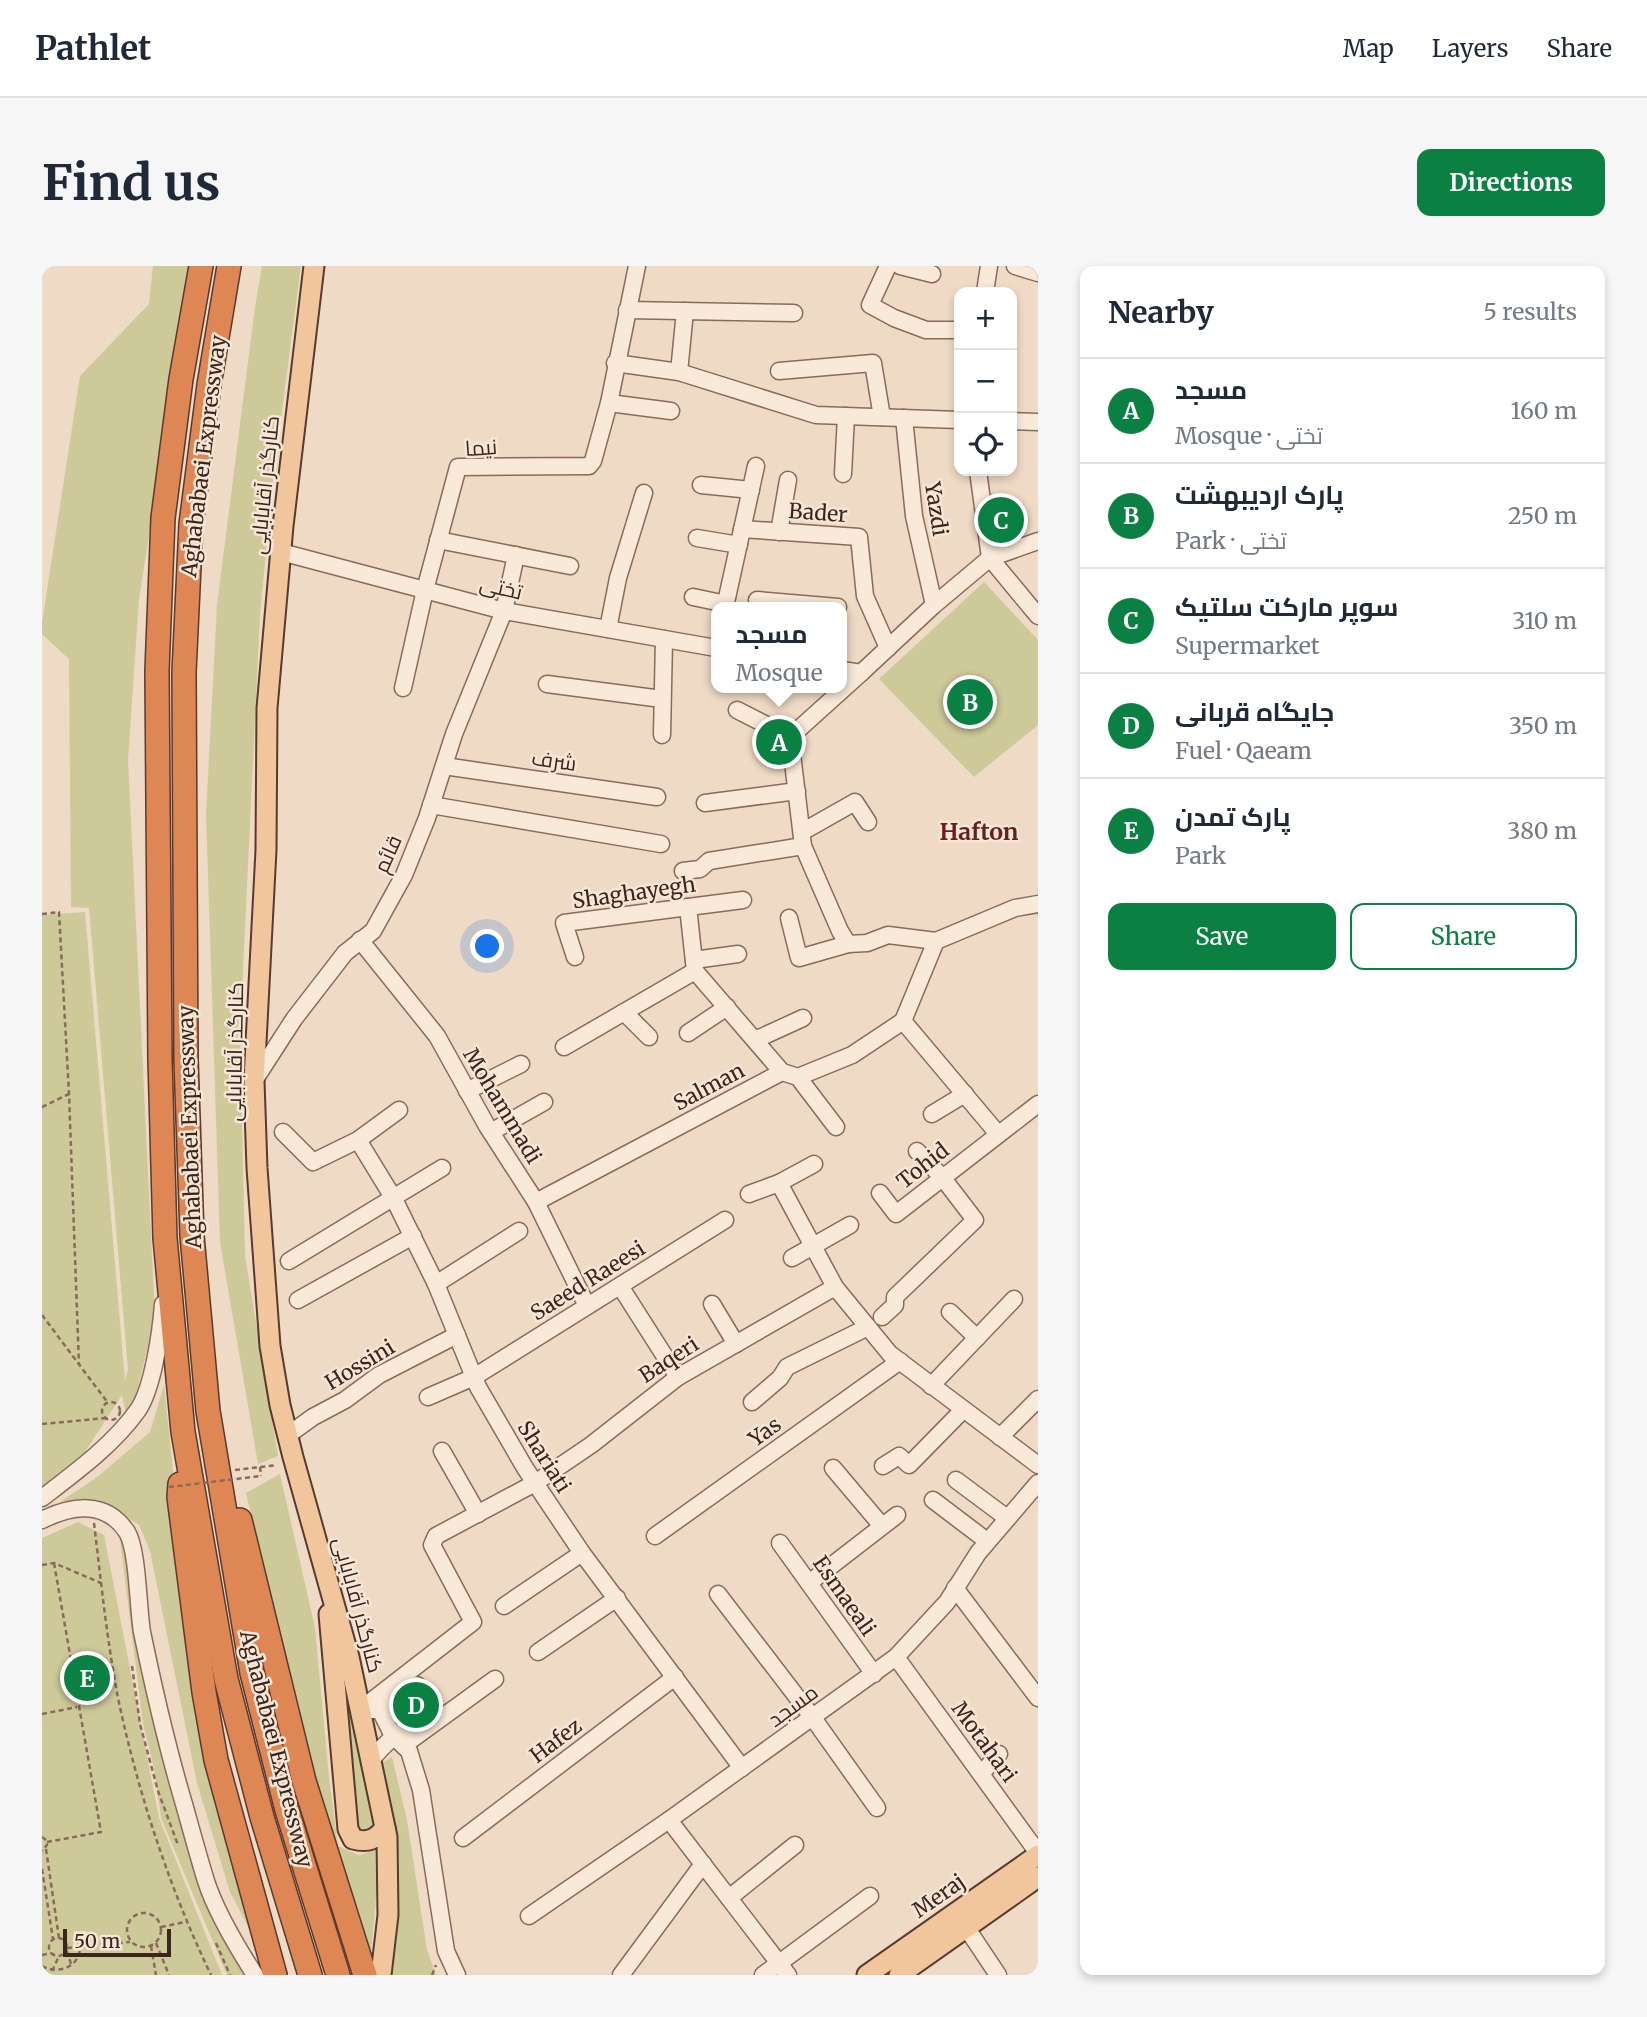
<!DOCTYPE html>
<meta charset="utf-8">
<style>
:root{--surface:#fff;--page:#f6f6f7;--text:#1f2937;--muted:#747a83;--line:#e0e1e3;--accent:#0b8043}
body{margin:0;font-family:Merriweather,Cairo,serif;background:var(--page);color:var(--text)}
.controls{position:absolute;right:21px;top:21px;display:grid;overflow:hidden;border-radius:14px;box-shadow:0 4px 10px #0003}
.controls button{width:63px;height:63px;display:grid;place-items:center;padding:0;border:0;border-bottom:2px solid var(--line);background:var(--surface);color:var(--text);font:35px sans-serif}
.scale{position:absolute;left:21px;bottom:18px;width:108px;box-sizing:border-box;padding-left:7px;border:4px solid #3a261f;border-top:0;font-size:19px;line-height:24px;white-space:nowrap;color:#3a261f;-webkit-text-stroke:5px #f6e6d5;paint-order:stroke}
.you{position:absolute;left:446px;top:681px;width:24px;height:24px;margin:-18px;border:5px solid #fff;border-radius:50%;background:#1a73e8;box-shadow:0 0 0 10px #1a73e833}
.badge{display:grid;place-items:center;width:46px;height:46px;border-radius:50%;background:var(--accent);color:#fff;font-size:23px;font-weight:700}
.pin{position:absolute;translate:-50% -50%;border:4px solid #fff;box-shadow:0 2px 7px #0006}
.popup{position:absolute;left:669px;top:336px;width:136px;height:91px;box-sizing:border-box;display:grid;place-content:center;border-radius:14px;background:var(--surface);filter:drop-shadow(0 2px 5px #0005);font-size:23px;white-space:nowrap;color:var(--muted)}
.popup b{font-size:26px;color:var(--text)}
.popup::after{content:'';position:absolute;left:50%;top:100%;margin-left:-14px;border:14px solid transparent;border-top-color:var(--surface)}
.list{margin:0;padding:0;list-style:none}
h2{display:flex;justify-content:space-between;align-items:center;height:91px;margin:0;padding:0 28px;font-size:30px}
h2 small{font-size:23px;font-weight:400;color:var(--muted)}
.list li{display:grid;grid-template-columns:46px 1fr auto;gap:21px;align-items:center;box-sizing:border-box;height:105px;padding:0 28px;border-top:2px solid var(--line)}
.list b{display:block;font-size:26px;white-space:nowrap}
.list p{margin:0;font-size:23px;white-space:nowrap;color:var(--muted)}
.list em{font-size:23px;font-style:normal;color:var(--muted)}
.actions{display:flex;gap:14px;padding:21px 28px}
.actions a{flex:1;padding:16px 0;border:2px solid var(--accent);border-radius:14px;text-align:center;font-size:24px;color:var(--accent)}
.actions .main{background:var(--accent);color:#fff}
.icon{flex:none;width:38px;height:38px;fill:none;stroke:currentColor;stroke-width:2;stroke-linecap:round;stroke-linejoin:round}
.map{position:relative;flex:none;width:996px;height:1709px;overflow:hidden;border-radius:14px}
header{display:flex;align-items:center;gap:42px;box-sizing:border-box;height:98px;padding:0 35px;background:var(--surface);border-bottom:2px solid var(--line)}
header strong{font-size:33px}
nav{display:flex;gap:38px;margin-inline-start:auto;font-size:24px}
.intro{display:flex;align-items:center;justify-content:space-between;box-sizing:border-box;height:168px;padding:0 42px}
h1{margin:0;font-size:49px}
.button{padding:18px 32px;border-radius:14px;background:var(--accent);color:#fff;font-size:24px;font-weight:700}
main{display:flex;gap:42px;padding:0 42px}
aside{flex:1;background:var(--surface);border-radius:14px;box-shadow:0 4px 10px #0003}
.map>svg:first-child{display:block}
.green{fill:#cdc999}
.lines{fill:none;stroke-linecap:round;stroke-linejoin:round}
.minor-casing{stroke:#8a6a5b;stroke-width:19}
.major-casing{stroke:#583a2f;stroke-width:23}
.highway-casing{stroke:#583a2f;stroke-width:26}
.path{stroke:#8a6a5b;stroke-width:2.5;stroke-dasharray:5 3.5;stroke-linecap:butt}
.minor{stroke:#f9e9d9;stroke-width:16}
.major{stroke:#f2c69d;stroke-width:19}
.highway{stroke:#df8655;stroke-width:23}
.path-bridge{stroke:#8a6a5b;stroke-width:2.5;stroke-dasharray:5 3.5;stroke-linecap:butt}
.labels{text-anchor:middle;stroke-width:5;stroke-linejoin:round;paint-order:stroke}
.street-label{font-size:21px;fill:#3a261f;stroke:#f6e6d5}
.neighbourhood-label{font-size:23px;font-weight:bold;fill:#671e1e;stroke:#f6e6d5}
</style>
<header>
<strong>Pathlet</strong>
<nav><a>Map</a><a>Layers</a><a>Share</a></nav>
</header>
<div class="intro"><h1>Find us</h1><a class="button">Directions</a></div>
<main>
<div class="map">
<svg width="996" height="1709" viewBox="0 0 996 1709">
<rect width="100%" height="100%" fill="#efdac5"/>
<g class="green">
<polygon points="111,0 150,0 97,333 86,493 113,1051 91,1141 84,1149 80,1129 35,1198 0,1223 0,649 43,646 83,1115 86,1104 47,642 29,641 27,393 0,368 0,357 38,110 107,38"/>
<polygon points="220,0 259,0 231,213 218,349 198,766 203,990 236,1190 216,1198 178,976 164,548 175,339 213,41"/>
<polygon points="942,316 996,374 996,459 932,511 837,413"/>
<polygon points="122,1119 146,1345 221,1689 188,1626 155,1517 108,1285 97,1259 68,1240 35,1236 0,1248 54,1212 108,1166"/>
<polygon points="238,1208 273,1362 287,1511 296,1580 317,1589 334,1584 335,1621 328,1699 287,1578 204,1227"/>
<polygon points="36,1256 62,1269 117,1552 180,1709 0,1709 0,1272"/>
<polygon points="77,1265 87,1285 128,1502 206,1709 185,1709 119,1552 112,1502 101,1458"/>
<polygon points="296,1371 335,1565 320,1568 314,1561"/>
<polygon points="350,1491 365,1554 385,1684 394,1709 346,1709 336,1499"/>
</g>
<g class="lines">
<g class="minor-casing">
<g id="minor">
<polyline points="846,0 828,39 852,52 884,64 917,64"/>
<polyline points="858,0 890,8"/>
<polyline points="973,0 996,7"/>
<polyline points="943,26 947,0"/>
<polyline points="585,44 752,47"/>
<polyline points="573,97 637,106 774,149 917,154"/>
<polyline points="737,105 831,97 840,151"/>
<polyline points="637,106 643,45"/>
<polyline points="567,137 629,145"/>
<polyline points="862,152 872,250 892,339"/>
<polyline points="970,155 996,156"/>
<polyline points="936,205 948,292 996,350"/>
<polyline points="801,208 804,150"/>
<polyline points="659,219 709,224"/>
<polyline points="700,263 817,271 823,330 846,382"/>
<polyline points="737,266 746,214"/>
<polyline points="655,272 697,279"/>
<polyline points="396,274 528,300"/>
<polyline points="239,286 462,345 674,382"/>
<polyline points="651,331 684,338"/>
<polyline points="715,334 796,341"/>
<polyline points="683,341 714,200"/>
<polyline points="566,363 576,312 602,227"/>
<polyline points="800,404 819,407 892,339 948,292 996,275"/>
<polyline points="819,407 748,471 761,580 798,665 806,678 825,677 846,669 894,675"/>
<polyline points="505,418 620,433"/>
<polyline points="361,422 383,324 416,201 547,200 551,195 567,137 595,0"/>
<polyline points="695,444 748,471"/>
<polyline points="620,469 622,373"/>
<polyline points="402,500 615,531"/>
<polyline points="663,537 755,525"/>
<polyline points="389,539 619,578"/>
<polyline points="760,566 813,536 826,556"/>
<polyline points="641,605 658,603 667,595 761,580"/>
<polyline points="646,641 653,705 740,806"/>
<polyline points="747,652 757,692 806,678"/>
<polyline points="318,674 395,770 445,860 494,936 545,1040"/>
<polyline points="533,691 522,657 701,634"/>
<polyline points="652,694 696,688"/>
<polyline points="582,746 607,771"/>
<polyline points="861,755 894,675 973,642 996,638"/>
<polyline points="861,755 956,868"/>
<polyline points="646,767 685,741"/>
<polyline points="713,774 761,752"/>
<polyline points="522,781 653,705"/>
<polyline points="756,811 794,861"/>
<polyline points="212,815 252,753 303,687 331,665 362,609 385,552 412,468 462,345 474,289"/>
<polyline points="425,825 479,798"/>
<polyline points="890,848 923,828"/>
<polyline points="241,866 271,896 316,874 357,844"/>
<polyline points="449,866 502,836"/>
<polyline points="316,874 352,933 394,1018 436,1121 483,1202 540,1287 700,1502"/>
<polyline points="737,917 793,1021 848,1088 996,1199"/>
<polyline points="838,927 854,948 996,838"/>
<polyline points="707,928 737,917 772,898"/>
<polyline points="494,936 740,806 756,811 810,789 861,755"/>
<polyline points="750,992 808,959"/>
<polyline points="247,995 400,902"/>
<polyline points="394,1018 477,965"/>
<polyline points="578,1020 636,1111"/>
<polyline points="256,1034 371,970"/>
<polyline points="670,1038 694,1078"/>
<polyline points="908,1046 935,1072"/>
<polyline points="840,1051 853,1039 853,1031 933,954 900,911 875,885"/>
<polyline points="889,1120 972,1033"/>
<polyline points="386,1131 432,1111 683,954"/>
<polyline points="710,1136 738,1112 745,1101 826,1061"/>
<polyline points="246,1169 271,1151 303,1134 337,1109 415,1069"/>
<polyline points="958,1171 996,1133"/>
<polyline points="400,1185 436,1248"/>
<polyline points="841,1200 857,1190 867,1199 921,1144"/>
<polyline points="791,1202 840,1260"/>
<polyline points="914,1214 965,1252"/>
<path d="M0 1232C34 1206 71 1179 96 1144 111 1122 119 1065 121 1038"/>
<polyline points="891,1234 945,1275"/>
<path d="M0 1254C30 1239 64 1234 85 1266 96 1284 96 1343 100 1366 112 1424 125 1481 142 1538 149 1563 156 1589 164 1615 174 1646 195 1681 213 1709"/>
<polyline points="613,1270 858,1095"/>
<polyline points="738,1277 832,1408"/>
<polyline points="767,1317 855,1249"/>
<polyline points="913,1322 996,1432"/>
<polyline points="676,1328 771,1452 835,1542"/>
<polyline points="462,1340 540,1287"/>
<polyline points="496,1386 575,1332"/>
<polyline points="854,1391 996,1587"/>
<polyline points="319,1443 431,1356 390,1279 394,1270 493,1217 549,1179 636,1111 793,1021"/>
<path d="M328 1444H338L375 1419 392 1443C369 1458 345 1472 329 1495"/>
<polyline points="338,1444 351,1470 367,1485 379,1524 404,1685 415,1709"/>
<polyline points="362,1479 453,1413"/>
<polyline points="939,1508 957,1488"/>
<polyline points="627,1554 746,1709"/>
<polyline points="421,1572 633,1411"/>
<polyline points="687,1632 753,1579"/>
<polyline points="487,1650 627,1554 854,1391 905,1336 936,1287 996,1217"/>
<polyline points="924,1661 956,1709"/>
<polyline points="579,1709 661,1598"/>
<polyline points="721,1709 828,1630"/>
</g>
</g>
<g class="major-casing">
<g id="major">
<polyline points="272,0 241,260 225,442 224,584 212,815 215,902 228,1080 238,1139 251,1191 307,1391 345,1571 346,1649 339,1709"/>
<path d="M287 1348 306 1563 311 1573C326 1577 333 1574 343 1562"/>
<polyline points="825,1709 996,1589"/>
<polyline points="857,1709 996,1611"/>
</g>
</g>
<g class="highway-casing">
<g id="highway">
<polyline points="159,0 139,113 121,252 115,405 118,794 123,972 141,1166 184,1413 220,1551 268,1709"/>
<polyline points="187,0 167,119 149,258 142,406 144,793 150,970 166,1145 210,1407 245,1544 296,1709"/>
<polyline points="138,1218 137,1231 162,1426 174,1494 233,1709"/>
<polyline points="198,1254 262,1515 323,1709"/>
</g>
</g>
<g class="path">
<polyline points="0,648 17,646 27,828 37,1099"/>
<polyline points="0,841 27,828"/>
<polyline points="0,1049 66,1137"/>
<circle cx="69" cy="1145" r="9"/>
<polyline points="0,1158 65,1152"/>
<polyline points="218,1201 219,1210"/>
<polyline points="193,1204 235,1199"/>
<path d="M52 1257C59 1316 65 1374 76 1432 96 1527 127 1621 169 1709"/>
<polyline points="0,1299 12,1297 59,1317"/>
<polyline points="90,1400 98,1458 116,1525 136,1579"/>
<polyline points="0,1448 35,1441"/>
<polyline points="0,1571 4,1574 5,1579 0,1585"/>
<polyline points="5,1576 59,1566 12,1297"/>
<polyline points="4,1583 17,1672"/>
<polyline points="0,1603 11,1673"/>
<circle cx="102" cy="1664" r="17"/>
<polyline points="119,1661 143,1656"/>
<circle cx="16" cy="1681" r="9"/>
<polyline points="114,1677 127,1709"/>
<polyline points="174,1677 188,1709"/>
<polyline points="109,1680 114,1709"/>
<polyline points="25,1682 88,1676"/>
<polyline points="25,1685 30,1701"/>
<polyline points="0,1689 9,1687"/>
<path d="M0 1700C16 1709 38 1701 38 1681"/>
<polyline points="10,1705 17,1690"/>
<polyline points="390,1709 394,1699"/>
</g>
<use href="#minor" class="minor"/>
<use href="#major" class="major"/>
<use href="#highway" class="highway"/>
<polyline class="path-bridge" points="127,1221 219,1210"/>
</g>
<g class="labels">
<g class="street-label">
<text transform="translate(439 182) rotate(-4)" y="7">نیما</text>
<text transform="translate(162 190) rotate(-83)" y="7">Aghababaei Expressway</text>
<text transform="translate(223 219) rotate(-84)" y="7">کنارگذر آقابابایی</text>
<text transform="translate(894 243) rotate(81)" y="7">Yazdi</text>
<text transform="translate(776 247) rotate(4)" y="7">Bader</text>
<text transform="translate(459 322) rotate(13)" y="7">تختی</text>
<text transform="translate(512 495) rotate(8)" y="7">شرف</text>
<text transform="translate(346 588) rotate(-66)" y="7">قائم</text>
<text transform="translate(592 627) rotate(-8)" y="7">Shaghayegh</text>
<text transform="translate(193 786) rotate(-89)" y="7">کنارگذر آقابابایی</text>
<text transform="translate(667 821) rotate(-28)" y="7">Salman</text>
<text transform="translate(460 840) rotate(59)" y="7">Mohammadi</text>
<text transform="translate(148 861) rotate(-92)" y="7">Aghababaei Expressway</text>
<text transform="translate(881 900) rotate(-38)" y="7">Tohid</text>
<text transform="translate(546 1015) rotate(-32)" y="7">Saeed Raeesi</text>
<text transform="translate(627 1094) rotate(-33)" y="7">Baqeri</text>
<text transform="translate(318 1099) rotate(-31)" y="7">Hossini</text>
<text transform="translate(723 1166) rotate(-36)" y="7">Yas</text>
<text transform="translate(502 1191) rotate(58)" y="7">Shariati</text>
<text transform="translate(802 1330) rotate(55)" y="7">Esmaeali</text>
<text transform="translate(316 1339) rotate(75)" y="7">کنارگذر آقابابایی</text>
<text transform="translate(751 1440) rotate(-36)" y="7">مسجد</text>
<text transform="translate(514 1475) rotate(-37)" y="7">Hafez</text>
<text transform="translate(942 1476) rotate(54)" y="7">Motahari</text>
<text transform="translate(234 1483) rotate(76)" y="7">Aghababaei Expressway</text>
<text transform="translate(897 1630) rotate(-35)" y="7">Meraj</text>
</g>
<g class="neighbourhood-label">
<text x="937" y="574">Hafton</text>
</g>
</g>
</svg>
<div class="controls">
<button>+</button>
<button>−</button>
<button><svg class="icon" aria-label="locate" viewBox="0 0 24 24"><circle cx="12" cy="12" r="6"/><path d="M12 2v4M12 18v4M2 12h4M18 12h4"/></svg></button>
</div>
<div class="scale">50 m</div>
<div class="you"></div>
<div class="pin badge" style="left:737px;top:476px">A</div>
<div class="popup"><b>مسجد</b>Mosque</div>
<div class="pin badge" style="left:928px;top:436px">B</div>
<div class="pin badge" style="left:959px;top:254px">C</div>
<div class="pin badge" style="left:374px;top:1439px">D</div>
<div class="pin badge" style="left:45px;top:1412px">E</div>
</div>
<aside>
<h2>Nearby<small>5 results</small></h2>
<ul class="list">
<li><span class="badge">A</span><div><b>مسجد</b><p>Mosque · تختی</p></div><em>160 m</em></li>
<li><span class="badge">B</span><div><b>پارک اردیبهشت</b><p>Park · تختی</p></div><em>250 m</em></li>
<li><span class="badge">C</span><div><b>سوپر مارکت سلتیک</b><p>Supermarket</p></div><em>310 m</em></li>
<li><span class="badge">D</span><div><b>جایگاه قربانی</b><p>Fuel · Qaeam</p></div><em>350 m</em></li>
<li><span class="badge">E</span><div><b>پارک تمدن</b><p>Park</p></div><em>380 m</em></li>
</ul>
<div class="actions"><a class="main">Save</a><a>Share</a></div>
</aside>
</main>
